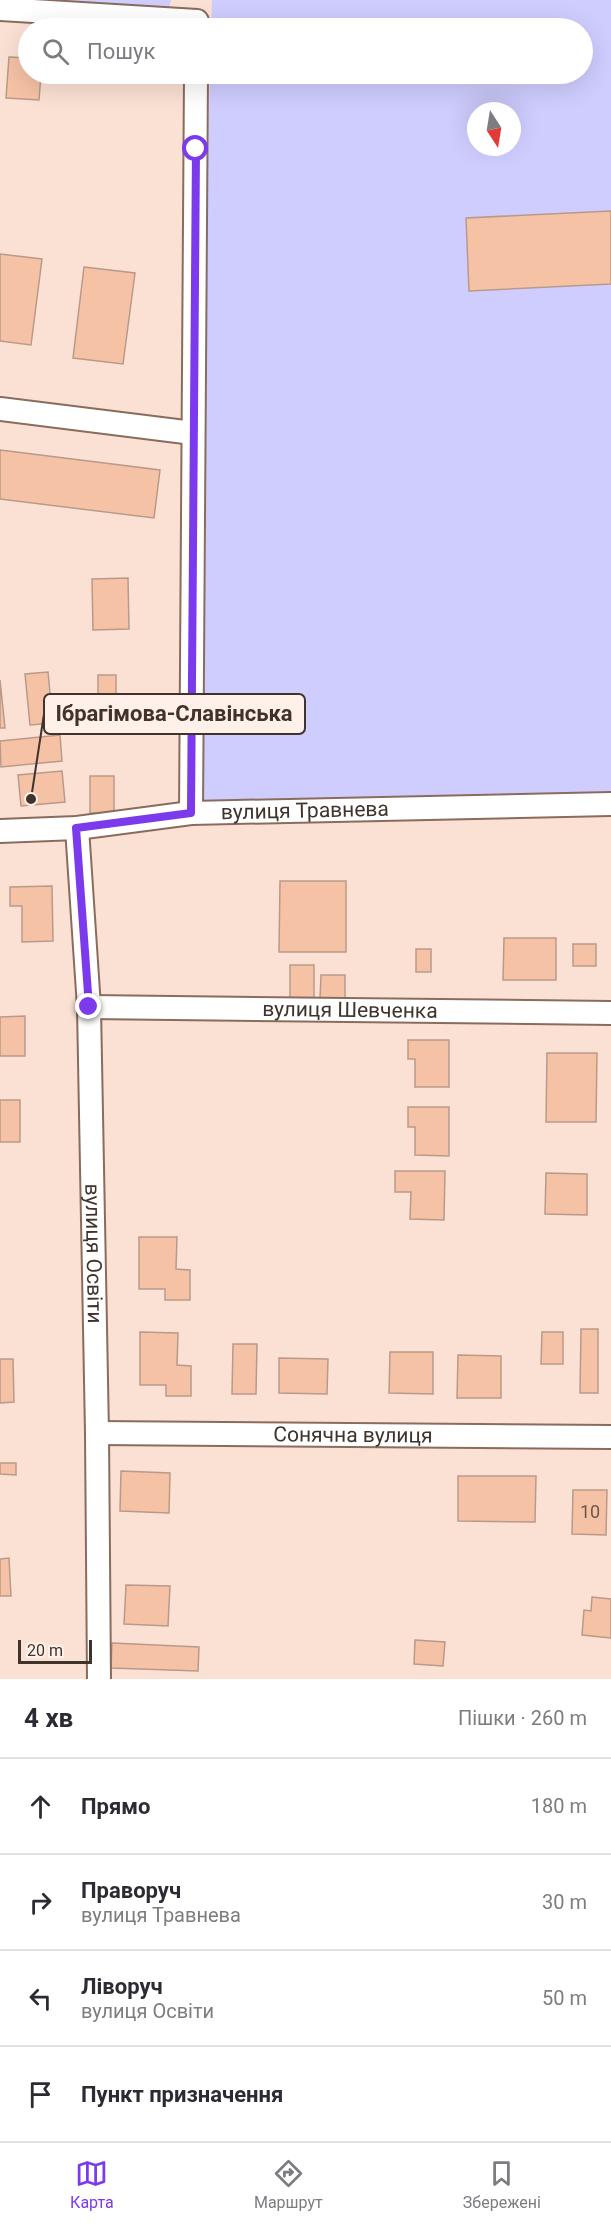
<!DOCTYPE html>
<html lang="uk">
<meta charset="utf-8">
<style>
:root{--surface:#fff;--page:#f7f7f7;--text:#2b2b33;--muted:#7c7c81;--line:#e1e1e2;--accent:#7c3aed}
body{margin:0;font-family:Roboto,sans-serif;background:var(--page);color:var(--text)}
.compass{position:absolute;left:467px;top:102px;width:54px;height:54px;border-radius:50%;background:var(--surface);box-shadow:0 6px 24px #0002;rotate:168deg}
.scale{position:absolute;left:18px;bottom:15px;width:74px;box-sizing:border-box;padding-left:6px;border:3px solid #3f332c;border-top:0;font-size:16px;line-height:21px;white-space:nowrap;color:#3f332c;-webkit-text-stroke:4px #fff1ea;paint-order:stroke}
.stop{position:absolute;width:18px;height:18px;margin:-14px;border:4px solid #7c3aed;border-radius:50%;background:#fff}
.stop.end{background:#7c3aed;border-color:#fff;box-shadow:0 2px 6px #0008}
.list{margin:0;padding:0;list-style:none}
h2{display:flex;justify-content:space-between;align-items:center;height:78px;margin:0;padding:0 24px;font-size:26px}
h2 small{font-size:20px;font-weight:400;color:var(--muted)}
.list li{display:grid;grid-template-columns:39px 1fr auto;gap:18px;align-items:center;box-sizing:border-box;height:96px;padding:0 24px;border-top:2px solid var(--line)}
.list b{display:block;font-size:22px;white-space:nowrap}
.list p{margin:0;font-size:20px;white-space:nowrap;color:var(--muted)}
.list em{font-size:20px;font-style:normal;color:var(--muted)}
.icon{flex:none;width:33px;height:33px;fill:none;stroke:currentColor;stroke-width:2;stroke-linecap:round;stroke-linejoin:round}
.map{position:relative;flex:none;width:611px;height:1679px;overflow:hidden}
.search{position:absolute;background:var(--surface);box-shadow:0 6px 24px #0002;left:18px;right:18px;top:18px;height:66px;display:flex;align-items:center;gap:15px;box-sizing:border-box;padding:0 21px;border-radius:33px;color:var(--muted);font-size:22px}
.sheet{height:462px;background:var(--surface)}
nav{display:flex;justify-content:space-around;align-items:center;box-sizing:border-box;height:84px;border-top:2px solid var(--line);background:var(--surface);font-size:16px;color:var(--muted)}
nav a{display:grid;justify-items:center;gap:3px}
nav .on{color:var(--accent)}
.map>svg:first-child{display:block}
.green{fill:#cfcdfe;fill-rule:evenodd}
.building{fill:#f6c2a6;stroke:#b99a8a;stroke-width:1.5}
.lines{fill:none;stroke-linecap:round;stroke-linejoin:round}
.street-casing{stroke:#896c5d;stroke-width:26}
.street{stroke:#fff;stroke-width:22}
.route{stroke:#7c3aed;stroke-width:8}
.labels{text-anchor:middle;stroke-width:6;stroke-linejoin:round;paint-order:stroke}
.number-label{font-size:18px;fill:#6d574a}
.street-label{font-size:21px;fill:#3f332c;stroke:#fff1ea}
.leader{fill:none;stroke:#3f332c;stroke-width:2}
.callout-dot{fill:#3f332c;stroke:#fff1ea;stroke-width:2}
.callout{fill:#fff1ea;stroke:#3f332c;stroke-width:2}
.callout-label{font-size:22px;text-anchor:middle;font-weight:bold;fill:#3f332c}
</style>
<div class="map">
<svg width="611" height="1679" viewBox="0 0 611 1679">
<rect width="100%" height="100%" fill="#fbe1d4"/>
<g class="green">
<polygon points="66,0 171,0 169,9 66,9"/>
<path d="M212 0H611V804L191 813 210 74H582V28H211ZM476 111H512V147H476Z"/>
</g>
<g class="building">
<polygon points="9,57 28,58 28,74 41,74 39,100 6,98"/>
<polygon points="611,211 611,284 469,291 466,218"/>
<polygon points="0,254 42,259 31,345 0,341"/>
<polygon points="84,267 135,273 123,364 73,358"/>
<polygon points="0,450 160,470 154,518 0,499"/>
<polygon points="128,578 129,629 93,630 92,579"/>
<polygon points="48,672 53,723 30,725 25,674"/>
<rect x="98" y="675" width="18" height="43"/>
<polygon points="0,680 5,728 0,728"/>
<polygon points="60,735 62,761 1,767 0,741"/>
<polygon points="62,771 65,802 21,806 18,775"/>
<rect x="90" y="776" width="24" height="37"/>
<polygon points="280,881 346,881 346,952 279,952"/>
<polygon points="52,886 53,941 22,942 22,906 10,906 10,887"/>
<polygon points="504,938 556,938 556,980 503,980"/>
<rect x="573" y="944" width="23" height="22"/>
<rect x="416" y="949" width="15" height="23"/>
<polygon points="290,965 314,965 314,1002 290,1001"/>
<polygon points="321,975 345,975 345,999 320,999"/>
<polygon points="25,1016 25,1056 0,1056 0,1017"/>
<polygon points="408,1040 449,1040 449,1087 415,1087 415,1059 408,1059"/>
<polygon points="547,1053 597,1053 596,1122 546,1122"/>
<rect x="0" y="1100" width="20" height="42"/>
<polygon points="408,1107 449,1107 449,1156 415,1155 415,1127 408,1127"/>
<polygon points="395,1171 445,1171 444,1220 410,1219 411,1192 395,1192"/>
<polygon points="546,1173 587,1174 587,1215 545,1214"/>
<polygon points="139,1237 177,1237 176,1269 190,1270 190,1300 165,1300 165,1289 139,1289"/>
<polygon points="581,1329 598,1329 598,1393 580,1393"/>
<polygon points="140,1332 178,1333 177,1365 191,1366 191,1396 166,1396 166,1385 140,1385"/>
<polygon points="542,1332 563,1332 563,1364 541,1364"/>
<polygon points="233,1344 257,1344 256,1394 232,1394"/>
<polygon points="390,1352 433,1352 433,1394 389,1393"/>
<polygon points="458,1355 501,1356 501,1398 457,1398"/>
<polygon points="279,1358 328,1359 327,1394 279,1393"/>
<polygon points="0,1359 13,1359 14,1402 0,1403"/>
<polygon points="0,1463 16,1463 16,1475 0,1474"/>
<polygon points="121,1471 170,1473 169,1513 120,1511"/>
<polygon points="458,1476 536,1476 535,1522 458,1521"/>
<polygon points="573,1490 607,1490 606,1535 572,1534"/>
<polygon points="9,1558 11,1596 0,1596 0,1559"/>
<polygon points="126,1585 170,1586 168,1626 124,1624"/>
<polygon points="592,1597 611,1599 611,1638 582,1635 584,1610 591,1611"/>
<polygon points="415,1640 445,1642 443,1666 414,1664"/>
<polygon points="112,1643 199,1647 198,1671 111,1668"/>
</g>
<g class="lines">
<g class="street-casing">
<g id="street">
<polyline points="0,9 197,21"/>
<polyline points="0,409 193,433"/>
<polyline points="191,813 196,74"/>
<path id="s1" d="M77 828 89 1007 97 1433 99 1679"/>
<path id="s2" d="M0 831 77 828 191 813 611 804"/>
<path id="s3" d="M89 1007 611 1013"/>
<path id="s4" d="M97 1433 611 1437"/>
</g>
</g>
<use href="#street" class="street"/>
</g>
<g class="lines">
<polyline class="route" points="89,1007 76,828 191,813 196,149"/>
</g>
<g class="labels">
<g class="number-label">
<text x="590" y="1518">10</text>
</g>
<g class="street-label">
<text dy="7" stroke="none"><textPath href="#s2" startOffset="306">вулиця Травнева</textPath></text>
<text dy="7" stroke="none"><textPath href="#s3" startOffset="261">вулиця Шевченка</textPath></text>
<text dy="7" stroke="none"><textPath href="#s1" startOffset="426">вулиця Освіти</textPath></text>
<text dy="7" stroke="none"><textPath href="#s4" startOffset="256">Сонячна вулиця</textPath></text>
</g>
</g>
<path class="leader" d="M31 799L44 714"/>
<circle class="callout-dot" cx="31" cy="799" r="6"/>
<rect class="callout" x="44" y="694" width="261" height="40" rx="6"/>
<g class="callout-label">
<text x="174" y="721">Ібрагімова-Славінська</text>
</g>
</svg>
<svg class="compass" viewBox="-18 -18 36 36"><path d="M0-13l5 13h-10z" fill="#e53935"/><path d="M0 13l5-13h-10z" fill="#7c7c81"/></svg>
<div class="scale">20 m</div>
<div class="stop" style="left:196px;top:149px"></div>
<div class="stop end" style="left:89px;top:1007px"></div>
<div class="search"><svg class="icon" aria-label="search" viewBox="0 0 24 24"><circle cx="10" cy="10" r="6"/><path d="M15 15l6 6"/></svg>Пошук</div>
</div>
<section class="sheet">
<h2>4 хв<small>Пішки · 260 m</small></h2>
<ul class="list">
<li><svg class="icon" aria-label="ahead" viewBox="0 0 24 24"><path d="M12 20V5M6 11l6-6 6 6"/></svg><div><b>Прямо</b></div><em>180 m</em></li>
<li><svg class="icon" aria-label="right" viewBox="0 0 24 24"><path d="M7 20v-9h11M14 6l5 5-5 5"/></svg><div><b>Праворуч</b><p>вулиця Травнева</p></div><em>30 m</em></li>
<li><svg class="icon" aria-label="left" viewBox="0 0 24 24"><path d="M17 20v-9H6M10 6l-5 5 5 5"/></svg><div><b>Ліворуч</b><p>вулиця Освіти</p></div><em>50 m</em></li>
<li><svg class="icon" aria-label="arrive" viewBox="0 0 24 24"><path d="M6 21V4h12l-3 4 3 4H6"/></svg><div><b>Пункт призначення</b></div></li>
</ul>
</section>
<nav>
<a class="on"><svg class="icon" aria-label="map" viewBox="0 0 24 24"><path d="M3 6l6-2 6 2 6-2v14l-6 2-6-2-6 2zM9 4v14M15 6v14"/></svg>Карта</a>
<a><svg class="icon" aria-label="directions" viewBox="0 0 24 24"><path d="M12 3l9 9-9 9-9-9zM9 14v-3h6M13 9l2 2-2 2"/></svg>Маршрут</a>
<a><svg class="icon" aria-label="saved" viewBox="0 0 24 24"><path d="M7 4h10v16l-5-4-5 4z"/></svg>Збережені</a>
</nav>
